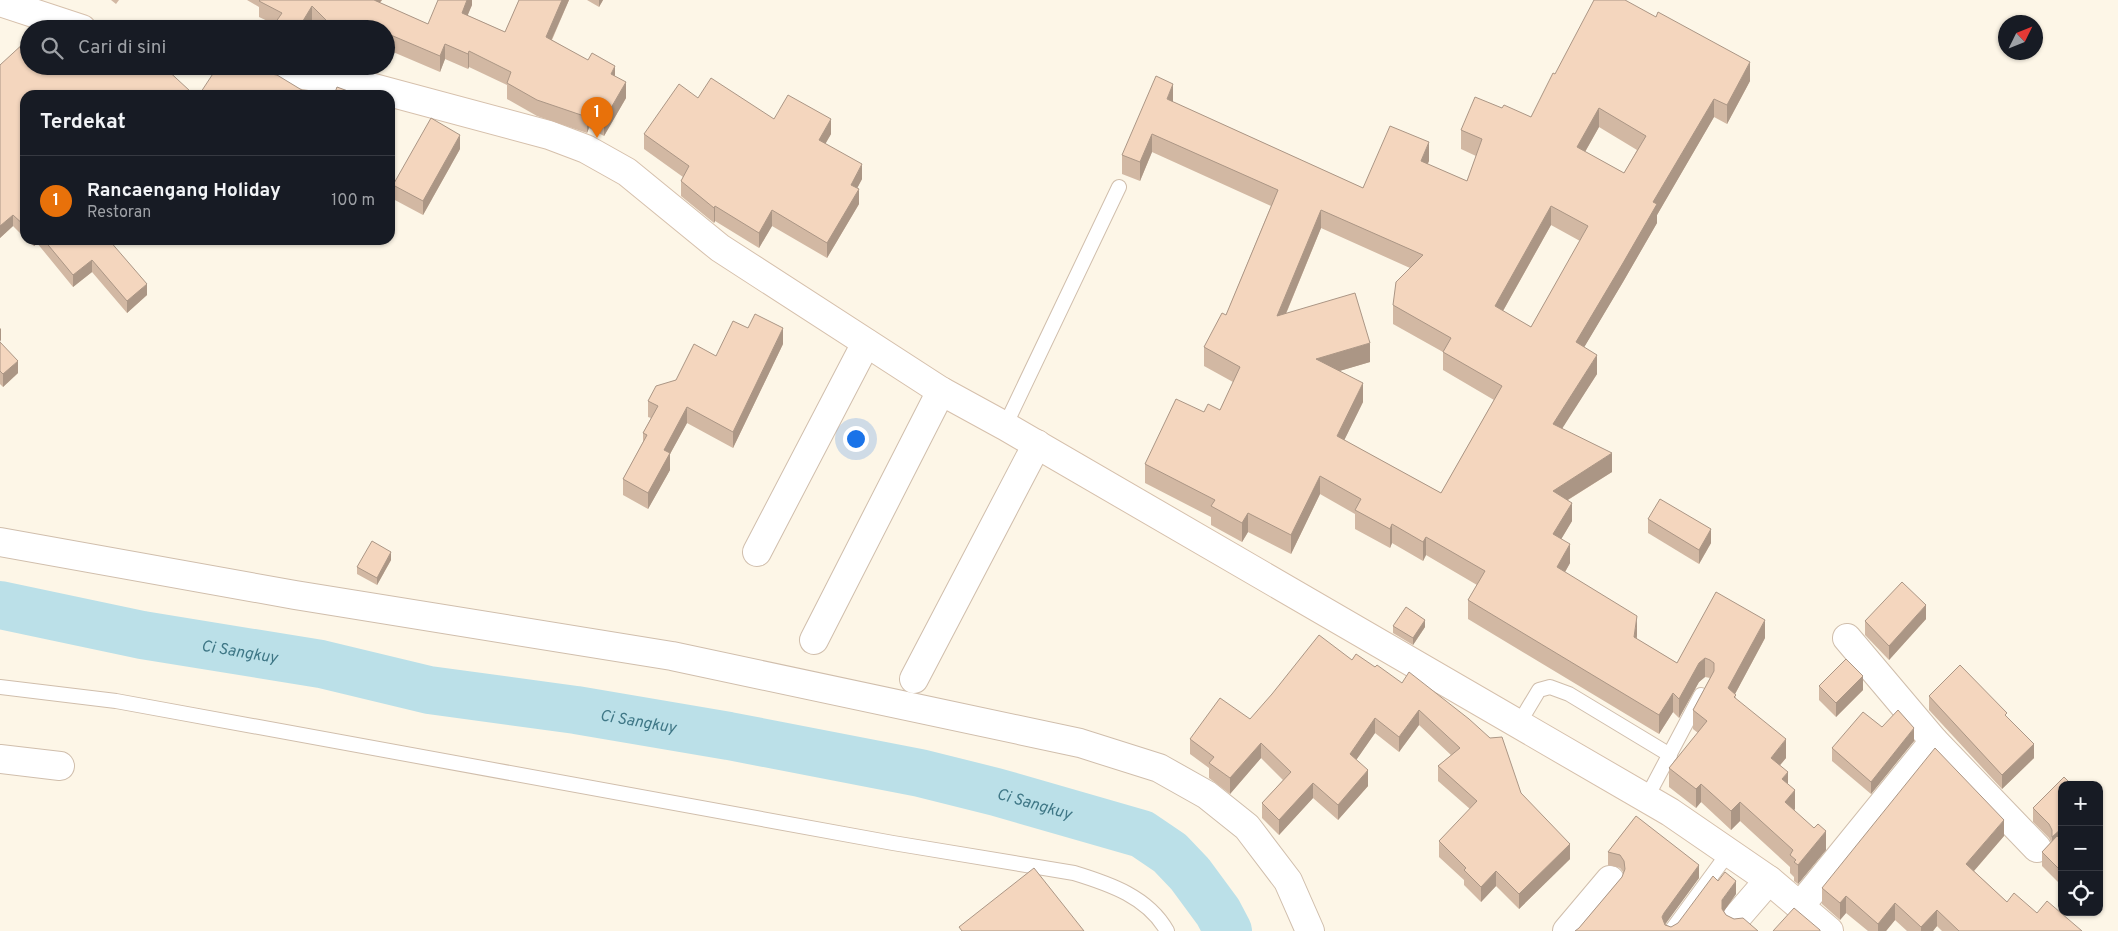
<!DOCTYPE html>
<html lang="id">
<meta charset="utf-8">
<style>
:root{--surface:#171b24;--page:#242831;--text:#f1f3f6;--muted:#9ea1a6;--line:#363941;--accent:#eb7349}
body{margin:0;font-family:Overpass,sans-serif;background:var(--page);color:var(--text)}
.controls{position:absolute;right:15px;bottom:15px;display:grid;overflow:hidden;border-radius:10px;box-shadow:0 1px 4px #0004}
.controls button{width:45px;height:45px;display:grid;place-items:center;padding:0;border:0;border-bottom:1px solid var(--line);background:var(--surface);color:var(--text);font:25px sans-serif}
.compass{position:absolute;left:1998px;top:15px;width:45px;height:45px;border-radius:50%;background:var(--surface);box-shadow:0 1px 4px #0004;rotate:47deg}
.you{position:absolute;left:855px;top:438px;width:18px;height:18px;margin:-12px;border:4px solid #fff;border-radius:50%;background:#1a73e8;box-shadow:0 0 0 8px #1a73e833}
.badge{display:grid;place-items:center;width:32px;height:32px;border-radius:50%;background:var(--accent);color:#fff;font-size:16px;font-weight:700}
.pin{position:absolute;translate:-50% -41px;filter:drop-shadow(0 1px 2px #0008)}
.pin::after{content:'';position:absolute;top:26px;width:18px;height:15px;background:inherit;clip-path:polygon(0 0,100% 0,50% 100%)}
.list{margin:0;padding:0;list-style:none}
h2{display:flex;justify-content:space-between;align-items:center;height:65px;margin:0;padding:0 20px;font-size:21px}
h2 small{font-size:16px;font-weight:400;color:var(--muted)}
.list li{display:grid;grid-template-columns:32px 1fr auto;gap:15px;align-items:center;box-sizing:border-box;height:90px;padding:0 20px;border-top:1px solid var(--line)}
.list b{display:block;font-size:19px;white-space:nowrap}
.list p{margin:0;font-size:16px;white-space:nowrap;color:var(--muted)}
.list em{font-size:16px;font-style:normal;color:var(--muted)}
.icon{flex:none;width:28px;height:28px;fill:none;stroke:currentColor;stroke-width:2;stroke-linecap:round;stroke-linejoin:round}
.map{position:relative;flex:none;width:2118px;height:931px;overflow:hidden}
.search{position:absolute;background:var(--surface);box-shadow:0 1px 4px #0004;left:20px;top:20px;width:375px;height:55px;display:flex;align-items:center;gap:12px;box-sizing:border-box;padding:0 18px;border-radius:28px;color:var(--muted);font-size:19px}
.panel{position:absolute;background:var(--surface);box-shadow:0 1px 4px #0004;left:20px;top:90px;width:375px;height:155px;border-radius:15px}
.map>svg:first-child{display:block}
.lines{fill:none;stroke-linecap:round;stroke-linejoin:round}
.river{stroke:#bbe0e8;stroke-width:48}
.lane-casing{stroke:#d0beac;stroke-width:16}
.street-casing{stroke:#d0beac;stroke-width:30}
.secondary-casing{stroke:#d6c0ac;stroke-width:30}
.lane{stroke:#fff;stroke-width:14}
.street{stroke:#fff;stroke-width:28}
.secondary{stroke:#fff;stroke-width:28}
.wall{fill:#d2b8a3;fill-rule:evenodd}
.shaded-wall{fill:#ab9685}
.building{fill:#f4d6be;stroke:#ab9685;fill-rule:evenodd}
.labels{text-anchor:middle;stroke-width:5;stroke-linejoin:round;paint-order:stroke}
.water-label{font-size:16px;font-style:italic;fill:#3f7786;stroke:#fff9ef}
</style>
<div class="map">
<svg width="2118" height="931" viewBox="0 0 2118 931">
<rect width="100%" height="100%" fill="#fdf6e7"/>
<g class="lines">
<path class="river" id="s1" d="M0 605 142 635 321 664 429 690 576 710 729 736 920 773 996 792 1142 834 1170 853 1190 874 1218 912 1228 931"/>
<g class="lane-casing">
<g id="lane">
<polyline points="1005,426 1119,187"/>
<path d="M0 687 116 701 893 843 1074 873C1110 884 1148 897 1167 931"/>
<polyline points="1518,725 1539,690 1550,687 1569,694 1670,755"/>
<polyline points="1646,799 1701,695"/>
<polyline points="1671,931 1729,852"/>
</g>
</g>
<g class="street-casing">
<g id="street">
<polyline points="0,542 295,595 672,656 1080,743 1159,768 1207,795 1247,827 1288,881 1310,931"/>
<polyline points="757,552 866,343"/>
<polyline points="814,640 941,391"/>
<polyline points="914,679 1037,444"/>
<polyline points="1934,741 2037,848"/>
<polyline points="0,759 60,766"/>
<polyline points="1800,906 1934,741 1847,638"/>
<polyline points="1737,917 1769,880"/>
<polyline points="1567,931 1610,880"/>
</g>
</g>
<g class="secondary-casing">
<g id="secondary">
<polyline points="0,2 82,29"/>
<polyline points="247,66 359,84 549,135 586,149 627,172 720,248 941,391 1005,426 1670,812 1769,880 1829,931"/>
</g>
</g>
<use href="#lane" class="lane"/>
<use href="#street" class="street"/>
<use href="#secondary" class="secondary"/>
</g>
<g class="wall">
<polygon points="111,0 119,0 116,4"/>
<polygon points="247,0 382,0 380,3 428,24 472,0 472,5 467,15 505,32 519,0 569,0 552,40 615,76 626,98 604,136 589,128 587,133 537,116 507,99 507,85 469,67 468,69 445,59 440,72 386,49 386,29 319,29 312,22 274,24 259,17 259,7"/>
<polygon points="587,0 603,0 599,7"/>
<polygon points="0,65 154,72 190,91 25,95 25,238 13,226 0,238"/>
<path d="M1555 74 1750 81 1727 124 1714 117 1657 215V223L1623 282 1584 347 1597 374 1562 428 1612 472 1568 500 1572 521 1561 539 1570 563 1565 572 1637 635V639L1677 663 1765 638 1735 694 1736 699 1786 758 1780 765 1788 784 1795 809 1794 810 1826 850 1798 884 1794 881V877L1790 873V867L1740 821 1731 830 1701 802 1696 808 1669 787V768L1698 733 1693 729V710L1710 678 1705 677 1699 682 1679 718 1673 712 1659 734 1468 619V600L1477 585 1426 555 1423 561 1392 543 1390 548 1355 529V514L1320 494 1291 554 1248 532 1242 542 1211 525V517L1145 483V464L1204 412 1220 410 1233 382 1204 366V347L1226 315 1271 206 1152 152 1140 181 1122 174V155L1173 102 1363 188 1429 161 1427 164 1467 181 1476 156 1461 149V130L1502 108 1531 117ZM1599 127 1637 150 1624 173 1585 152ZM1551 225 1580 241 1531 327 1503 311ZM1321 228 1410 268 1393 305V324L1443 352V370L1494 400 1441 493 1344 440 1363 402 1339 371 1370 362 1286 314Z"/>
<polygon points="774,119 831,134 825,144 862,179 857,188 859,204 827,258 772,226 759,248 715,221 714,223 681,196 681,181 683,177 644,149 644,134"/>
<polygon points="460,149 423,215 393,199 393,185"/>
<polygon points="27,240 109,240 147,295 127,313 92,272 73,287 37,243 34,246"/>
<polygon points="0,342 18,373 3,387 0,384"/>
<polygon points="783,344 733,448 687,423 670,454 670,470 648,509 623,495 623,479 643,442 643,433 651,418 648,417 648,401 676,380 716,356"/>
<polygon points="1648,519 1711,543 1699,564 1648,533"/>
<polygon points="391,560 377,585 357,574 357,567"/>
<polygon points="1926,619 1889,660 1865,635 1865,621"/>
<polygon points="1393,626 1425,627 1413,645 1393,633"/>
<polygon points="1356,654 1521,793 1570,859 1519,909 1496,886 1481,902 1464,885 1464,880 1439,857 1439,841 1470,809 1438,781 1438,766 1451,755 1419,725 1399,752 1375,733 1356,760 1368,786 1338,820 1313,798 1279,835 1262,818 1262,803 1283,780 1261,758 1230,794 1209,778 1209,768 1190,754 1190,739 1250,719 1352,660"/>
<polygon points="1819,686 1863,690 1836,717 1819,700"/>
<polygon points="1929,696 2034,758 2002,789 1929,710"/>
<polygon points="1882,727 1914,741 1871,794 1832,761 1832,748"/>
<polygon points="2062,785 2062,886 2042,866 2042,852 2051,842 2049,838 2033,822 2033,808"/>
<polygon points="1636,816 1699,878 1665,924 1671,927 1736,894 1724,911 1726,915 1758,931 1579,928 1622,877 1624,873 1620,868 1608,865 1608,852"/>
<polygon points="2004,836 1974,871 2007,902 2037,913 2082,931 1942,931 1937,926 1933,931 1907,931 1895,920 1886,931 1868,931 1846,913 1840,920 1822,904 1822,888"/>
</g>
<g class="shaded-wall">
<polygon points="369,0 382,0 369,13"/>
<polygon points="467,0 472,0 472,5 462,29 462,13"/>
<polygon points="562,0 569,0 546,52 546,37"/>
<polygon points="599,0 603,0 599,7"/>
<polygon points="312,6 312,22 308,29 298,29"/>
<polygon points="362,23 362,29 356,29"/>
<polygon points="445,44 445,59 440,72 440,56"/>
<polygon points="469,51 469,67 468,69 468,54"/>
<polygon points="1750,62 1750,81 1727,124 1727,105"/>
<polygon points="615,66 615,82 611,74"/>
<polygon points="626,82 626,98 604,136 604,120"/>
<polygon points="1173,84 1173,103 1167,99"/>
<polygon points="1714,99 1714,117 1657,215 1657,223 1623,282 1576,361 1576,342 1653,202"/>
<polygon points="1599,108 1599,127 1577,166 1577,147"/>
<polygon points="589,112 589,128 587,133 587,117"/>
<polygon points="831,119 831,134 819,155 819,140"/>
<polygon points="1152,134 1152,152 1140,181 1140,162"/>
<polygon points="460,135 460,149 423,215 423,201"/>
<polygon points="1429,142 1429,161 1421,180 1421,161"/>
<polygon points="862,164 862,179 851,200 851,185"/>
<polygon points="859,189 859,204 827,258 827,243"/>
<polygon points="715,206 715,221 714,223 714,208"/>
<polygon points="1551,206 1551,225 1495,325 1495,306"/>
<polygon points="772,210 772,226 759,248 759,233"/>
<polygon points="1321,210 1321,228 1277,335 1277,316"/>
<polygon points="13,215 13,226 0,238 0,226"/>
<polygon points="34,240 37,240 37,243 34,246"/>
<polygon points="92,260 92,272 73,287 73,275"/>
<polygon points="147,284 147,295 127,313 127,301"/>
<polygon points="1,328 1,340 0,342 0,329"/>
<polygon points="783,328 783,344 733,448 733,432"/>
<polygon points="1370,343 1370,362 1316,378 1316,359"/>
<polygon points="1597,355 1597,374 1553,443 1553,424"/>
<polygon points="18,361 18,373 3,387 3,374"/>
<polygon points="1363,383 1363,402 1337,455 1337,436"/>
<polygon points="687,407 687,423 670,454 670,470 648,509 648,493 664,450"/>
<polygon points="1612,453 1612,472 1553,509 1553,491"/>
<polygon points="1320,476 1320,494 1291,554 1291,535"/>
<polygon points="1572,503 1572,521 1553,553 1553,534"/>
<polygon points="1248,513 1248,532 1242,542 1242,523"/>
<polygon points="1392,524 1392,543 1390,548 1390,529"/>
<polygon points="1711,529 1711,543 1699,564 1699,550"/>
<polygon points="1426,537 1426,555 1423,561 1423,542"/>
<polygon points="1570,544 1570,563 1557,586 1557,567"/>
<polygon points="391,552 391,560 377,585 377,578"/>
<polygon points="1926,605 1926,619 1889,660 1889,646"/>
<polygon points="1637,616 1637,635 1634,656 1634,637"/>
<polygon points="1425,620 1425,627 1413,645 1413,638"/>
<polygon points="1765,620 1765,638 1728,707 1728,688"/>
<polygon points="1705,658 1705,677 1699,682 1679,718 1679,699 1699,663"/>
<polygon points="1863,676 1863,690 1836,717 1836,703"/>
<polygon points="1673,693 1673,712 1659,734 1659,715"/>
<polygon points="1419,710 1419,725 1399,752 1399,737"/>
<polygon points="1375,718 1375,733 1350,769 1350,754"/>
<polygon points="1914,728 1914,741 1871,794 1871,782"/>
<polygon points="1786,739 1786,758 1771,776 1771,758"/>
<polygon points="1261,743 1261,758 1230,794 1230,778"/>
<polygon points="2034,744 2034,758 2002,789 2002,775"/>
<polygon points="1368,770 1368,786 1338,820 1338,805"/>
<polygon points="1788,772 1788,791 1782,779"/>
<polygon points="1313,783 1313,798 1279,835 1279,820"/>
<polygon points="1701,784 1701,802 1696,808 1696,789"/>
<polygon points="1795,790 1795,809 1785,821 1785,802"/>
<polygon points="1740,802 1740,821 1731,830 1731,811"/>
<polygon points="2004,820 2004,836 1966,880 1966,864"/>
<polygon points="2062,828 2062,842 2052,851 2052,837"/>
<polygon points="1826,831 1826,850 1798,884 1798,865"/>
<polygon points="1570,844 1570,859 1519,909 1519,894"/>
<polygon points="1699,865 1699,878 1664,926 1662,917 1664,913"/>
<polygon points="1496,871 1496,886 1481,902 1481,887"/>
<polygon points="1736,881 1736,894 1722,914 1722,900"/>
<polygon points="1846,896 1846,913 1840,920 1840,903"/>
<polygon points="1895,903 1895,920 1886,931 1878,931 1878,924"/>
<polygon points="1937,910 1937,926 1933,931 1921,931 1921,927"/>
</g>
<g class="building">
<polygon points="260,0 374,0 428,24 438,0 467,0 462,13 505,32 519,0 562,0 546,37 588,60 592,53 615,66 611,74 626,82 604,120 589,112 587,117 537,100 507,83 511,72 469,51 468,54 445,44 440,56 386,33 386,29 376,29 362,23 356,29 335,29 312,6 298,29 271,29 282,13 259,1"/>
<path d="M1594 0H1625L1656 17 1658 12 1750 62 1727 105 1714 99 1653 202 1657 204 1623 263 1576 342 1597 355 1553 424 1612 453 1553 491 1572 503 1553 534 1570 544 1557 567 1637 616 1634 637 1677 663 1716 592 1765 620 1728 688 1736 695 1734 697 1786 739 1771 758 1788 772 1782 779 1795 790 1785 802 1814 828 1818 824 1826 831 1798 865 1794 862 1796 860 1790 855 1793 850 1740 802 1731 811 1701 784 1696 789 1669 768 1707 721 1693 710 1714 671V663L1710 660 1705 658 1699 663 1679 699 1673 693 1659 715 1468 600 1485 571 1426 537 1423 542 1392 524 1390 529 1355 510 1361 499 1320 476 1291 535 1248 513 1242 523 1211 506 1215 500 1145 464 1176 399 1204 412 1208 404 1220 410 1240 367 1204 347 1222 313 1226 315 1278 190 1152 134 1140 162 1122 155 1156 76 1173 84 1167 99 1363 188 1390 126 1429 142 1421 161 1467 181 1482 139 1461 130 1475 97 1502 108 1504 105 1531 117 1553 73 1555 74ZM1599 108 1646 136 1624 173 1577 147ZM1551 206 1588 226 1531 327 1495 306ZM1321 210 1423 255 1396 282 1393 305 1451 338 1443 352 1502 386 1441 493 1337 436 1363 383 1316 359 1370 343 1355 293 1277 316Z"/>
<polygon points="25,42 29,46 29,66 148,66 154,72 160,66 163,66 190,91 191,90 196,95 25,95 25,226 13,215 0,226 0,65"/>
<polygon points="218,66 237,66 245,70 277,75 310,95 299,95 298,93 296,95 199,95"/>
<polygon points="711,78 774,119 788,95 831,119 819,140 862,164 851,185 859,189 827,243 772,210 759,233 715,206 714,208 681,181 689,166 644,134 679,84 698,98"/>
<polygon points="337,87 356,94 356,95 334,95"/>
<polygon points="431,118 460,135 423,201 393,185"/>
<polygon points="44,240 109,240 147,284 127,301 92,260 73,275"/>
<polygon points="755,314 783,328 733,432 687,407 664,450 670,453 648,493 623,479 647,435 643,433 658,406 648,401 656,386 676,380 694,344 716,356 733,321 748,328"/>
<polygon points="0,342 18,361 3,374 0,371"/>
<polygon points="1660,499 1711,529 1699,550 1648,519"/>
<polygon points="372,541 391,552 377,578 357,567"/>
<polygon points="1902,582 1926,605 1889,646 1865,621"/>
<polygon points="1406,607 1425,620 1413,638 1393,626"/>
<polygon points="1319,635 1352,660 1356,654 1375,667 1377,665 1402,683 1409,672 1469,719 1490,738 1502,737 1521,793 1570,844 1519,894 1496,871 1481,887 1464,870 1466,868 1439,841 1477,801 1438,766 1460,748 1419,710 1399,737 1375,718 1350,754 1368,770 1338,805 1313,783 1279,820 1262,803 1291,772 1261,743 1230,778 1209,763 1214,757 1190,739 1220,698 1250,719 1272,694"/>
<polygon points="1846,659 1863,676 1836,703 1819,686"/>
<polygon points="1960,665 2007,713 2005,715 2034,744 2002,775 1929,696"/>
<polygon points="1898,710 1914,728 1871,782 1832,748 1863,712 1882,727"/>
<polygon points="1935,748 2004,820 1966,864 2007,902 2014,893 2037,913 2047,901 2082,931 1959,931 1937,910 1921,927 1895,903 1878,924 1846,896 1840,903 1822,888"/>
<polygon points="2064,777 2072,785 2062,785 2062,828 2052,837 2052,830 2049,824 2033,808"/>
<polygon points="1636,816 1699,865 1664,913 1662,917 1665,925 1671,927 1678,923 1713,876 1718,881 1725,872 1736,881 1722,900 1722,909 1726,915 1734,919 1743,918 1758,931 1575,931 1579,928 1622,877 1625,869 1624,861 1620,855 1608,852"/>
<polygon points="2057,836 2062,840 2062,872 2042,852"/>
<polygon points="1034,868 1084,931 962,931 959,927"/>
<polygon points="1794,908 1820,930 1820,931 1773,931"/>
</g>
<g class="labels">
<g class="water-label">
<text dy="6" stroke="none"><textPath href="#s1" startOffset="244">Ci Sangkuy</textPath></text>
<text dy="6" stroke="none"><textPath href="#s1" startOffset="649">Ci Sangkuy</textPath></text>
<text dy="6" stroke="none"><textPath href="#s1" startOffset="1054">Ci Sangkuy</textPath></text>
</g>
</g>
</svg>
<div class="controls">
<button>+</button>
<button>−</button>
<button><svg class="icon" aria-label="locate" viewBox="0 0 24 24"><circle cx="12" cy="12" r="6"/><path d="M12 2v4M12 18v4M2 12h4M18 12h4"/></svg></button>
</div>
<svg class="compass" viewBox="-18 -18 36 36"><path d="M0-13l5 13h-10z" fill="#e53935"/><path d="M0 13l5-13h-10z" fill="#9ea1a6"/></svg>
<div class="you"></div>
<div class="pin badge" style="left:597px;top:138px;background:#e8710a">1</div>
<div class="search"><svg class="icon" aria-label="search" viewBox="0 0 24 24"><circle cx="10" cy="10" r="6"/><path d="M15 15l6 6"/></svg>Cari di sini</div>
<section class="panel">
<h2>Terdekat<small></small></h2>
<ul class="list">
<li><span class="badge" style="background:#e8710a">1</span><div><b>Rancaengang Holiday</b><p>Restoran</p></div><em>100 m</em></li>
</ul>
</section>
</div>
